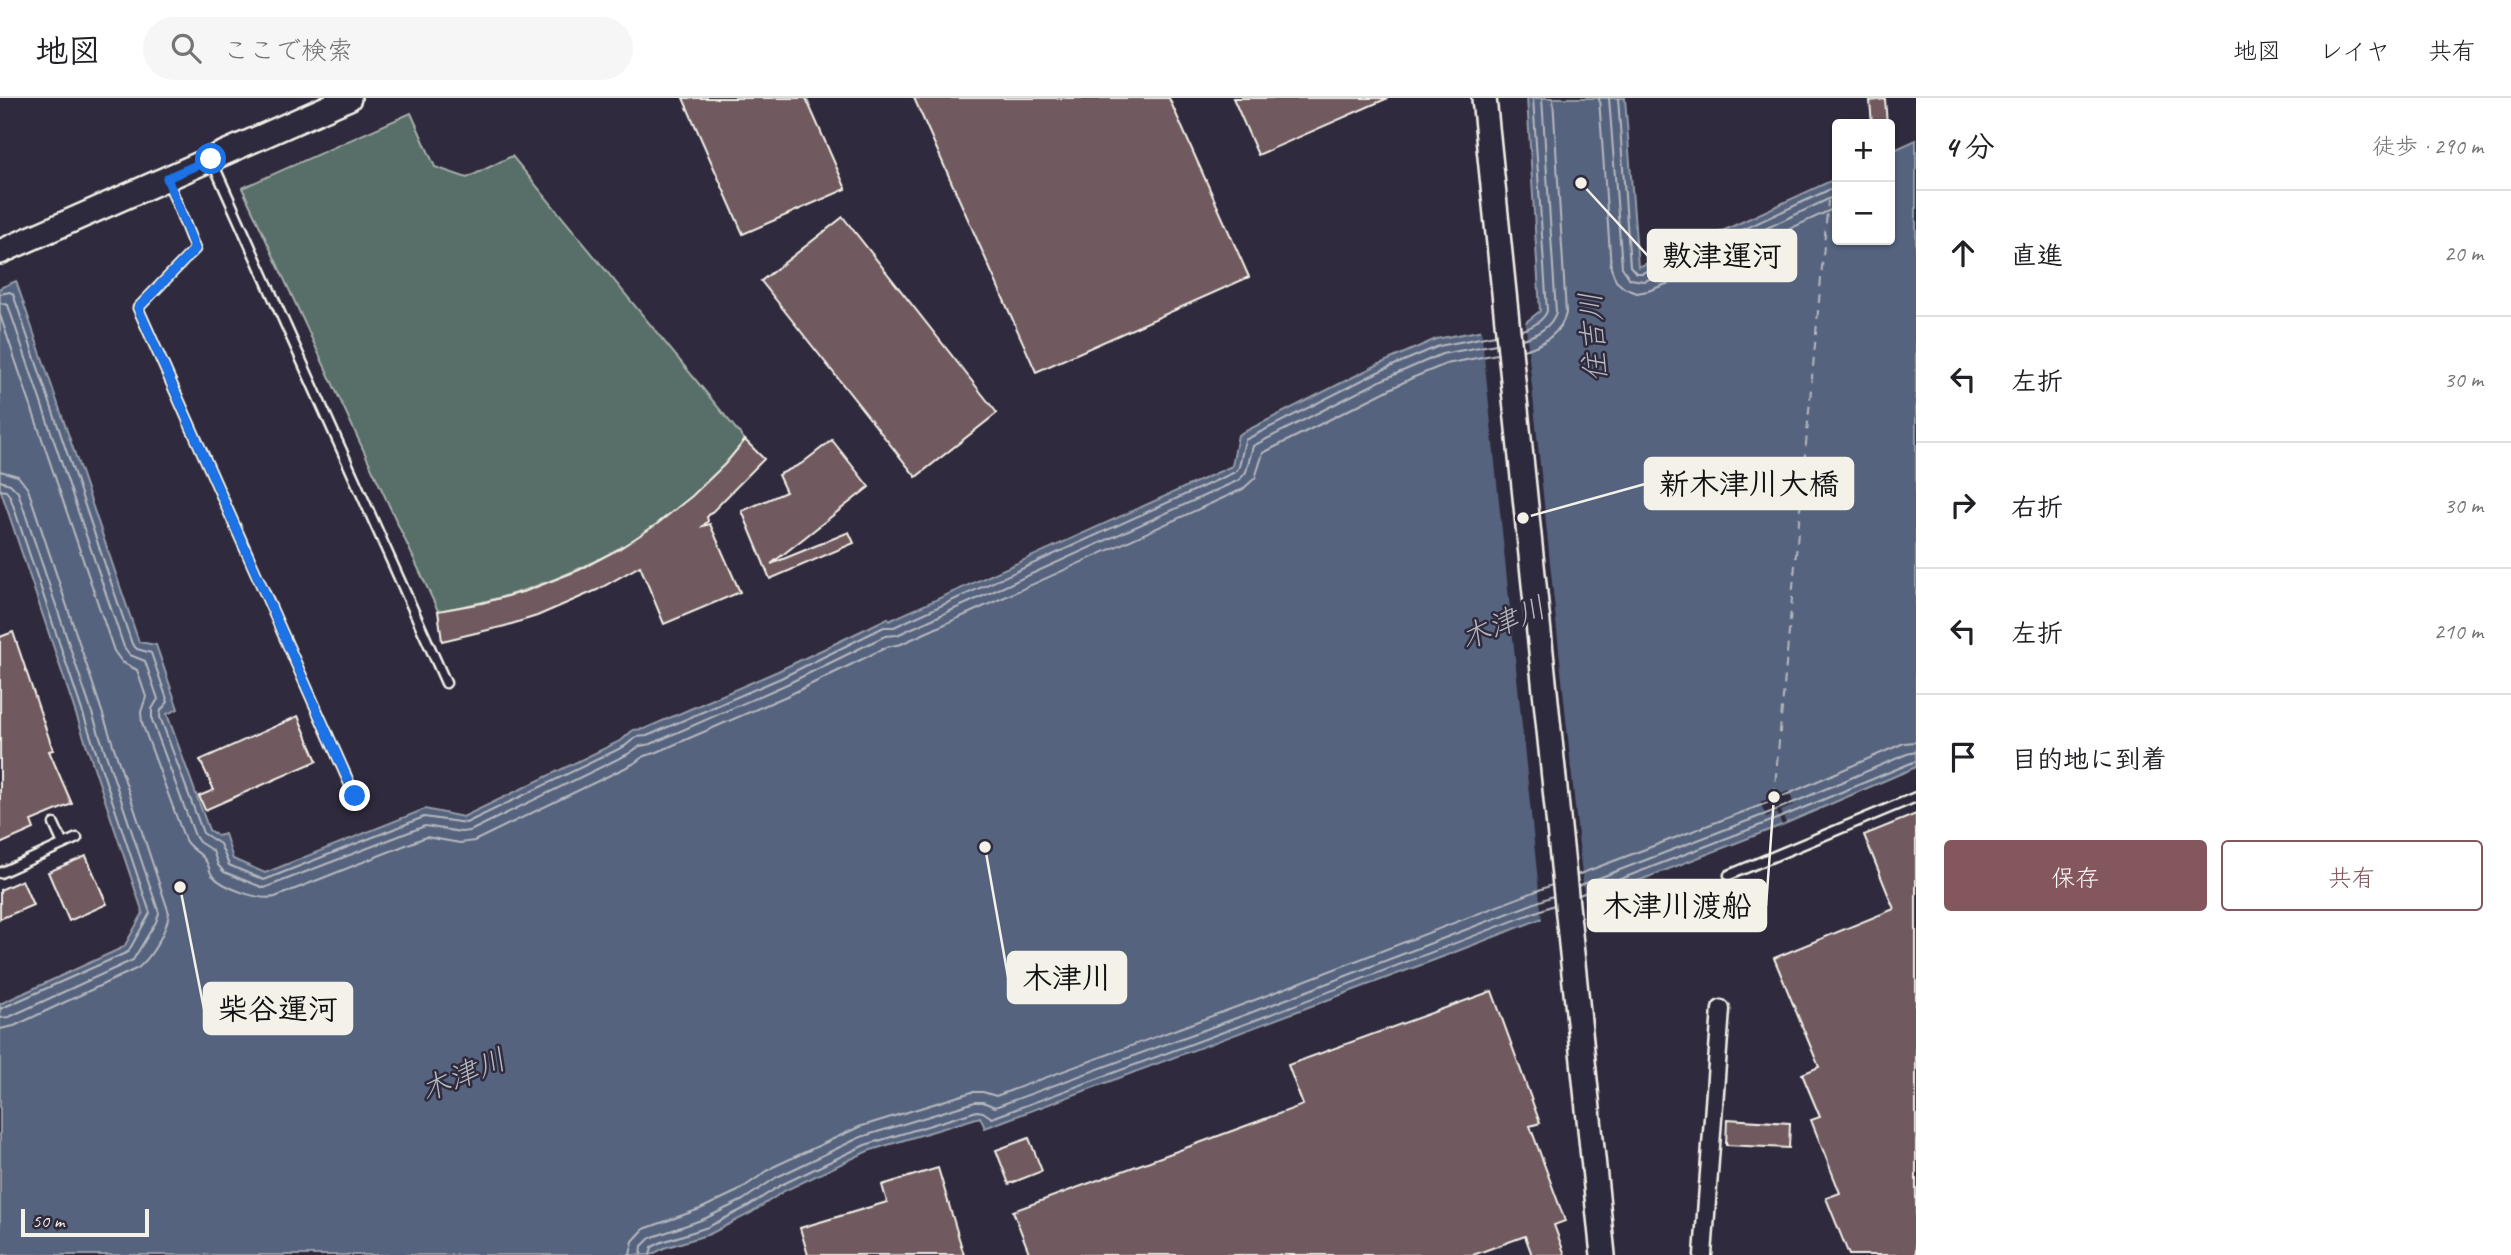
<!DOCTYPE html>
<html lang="ja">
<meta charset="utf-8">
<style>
:root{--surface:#fff;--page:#f6f6f6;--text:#202124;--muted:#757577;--line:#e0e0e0;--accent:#84575d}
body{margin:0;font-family:Caveat,"Klee One",sans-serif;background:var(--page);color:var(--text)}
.controls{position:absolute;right:21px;top:21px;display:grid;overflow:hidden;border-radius:7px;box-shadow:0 2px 5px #0004}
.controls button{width:63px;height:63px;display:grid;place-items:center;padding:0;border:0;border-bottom:2px solid var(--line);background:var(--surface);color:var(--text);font:35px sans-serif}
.scale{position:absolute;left:21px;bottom:18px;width:128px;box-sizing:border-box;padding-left:7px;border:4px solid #f4f1e8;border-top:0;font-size:19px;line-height:24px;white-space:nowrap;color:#f4f1e8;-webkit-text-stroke:5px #2f2a3d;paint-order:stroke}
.stop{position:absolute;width:21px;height:21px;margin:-16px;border:5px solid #1a73e8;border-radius:50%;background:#fff}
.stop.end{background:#1a73e8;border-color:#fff;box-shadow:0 2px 7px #0008}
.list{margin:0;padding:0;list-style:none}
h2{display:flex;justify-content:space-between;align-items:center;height:91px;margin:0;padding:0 28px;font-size:30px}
h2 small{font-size:23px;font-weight:400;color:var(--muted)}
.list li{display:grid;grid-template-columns:46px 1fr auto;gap:21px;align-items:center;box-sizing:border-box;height:126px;padding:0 28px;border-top:2px solid var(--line)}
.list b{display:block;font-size:26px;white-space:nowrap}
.list em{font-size:23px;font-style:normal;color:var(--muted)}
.actions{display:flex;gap:14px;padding:21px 28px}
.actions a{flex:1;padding:16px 0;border:2px solid var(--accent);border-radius:7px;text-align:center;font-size:24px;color:var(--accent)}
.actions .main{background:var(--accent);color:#fff}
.icon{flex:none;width:38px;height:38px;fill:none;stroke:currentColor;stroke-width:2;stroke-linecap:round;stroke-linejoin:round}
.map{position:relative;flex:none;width:1916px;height:1157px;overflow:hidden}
header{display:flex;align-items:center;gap:42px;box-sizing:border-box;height:98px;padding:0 35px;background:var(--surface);border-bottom:2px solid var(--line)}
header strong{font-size:33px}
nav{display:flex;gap:38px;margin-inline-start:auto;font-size:24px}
.search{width:490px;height:63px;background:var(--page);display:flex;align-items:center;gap:18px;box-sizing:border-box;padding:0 24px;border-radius:38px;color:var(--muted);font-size:26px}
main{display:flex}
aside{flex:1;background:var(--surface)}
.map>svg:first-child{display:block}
.green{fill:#586e69;stroke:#a6b0a8;stroke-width:2}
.water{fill:#56637e;stroke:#959ca8;stroke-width:2}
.pier{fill:#2f2a3d}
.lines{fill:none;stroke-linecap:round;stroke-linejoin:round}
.shore{stroke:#b5b8be;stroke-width:2}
.ferry{stroke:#b5b8be;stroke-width:2;stroke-dasharray:9 7;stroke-linecap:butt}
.building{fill:#6f5a5e;stroke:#f4f1e8;stroke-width:2}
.lane-casing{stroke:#f4f1e8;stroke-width:13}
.street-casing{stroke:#f4f1e8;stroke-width:21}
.secondary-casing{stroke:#f4f1e8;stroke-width:28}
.lane{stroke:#2f2a3d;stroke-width:8}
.street{stroke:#2f2a3d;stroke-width:16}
.secondary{stroke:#2f2a3d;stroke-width:23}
.route{stroke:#1a73e8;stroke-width:9}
.labels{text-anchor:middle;stroke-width:5;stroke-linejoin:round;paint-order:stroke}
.water-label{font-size:30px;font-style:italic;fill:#b5b8be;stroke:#2f2a3d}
.leader{fill:none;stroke:#f4f1e8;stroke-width:2.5}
.callout-dot{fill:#f4f1e8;stroke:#2f2a3d;stroke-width:2.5}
.callout{fill:#f4f1e8;stroke:#f4f1e8;stroke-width:2.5}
.callout-label{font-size:30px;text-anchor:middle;font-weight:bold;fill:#111}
</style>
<header>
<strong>地図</strong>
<div class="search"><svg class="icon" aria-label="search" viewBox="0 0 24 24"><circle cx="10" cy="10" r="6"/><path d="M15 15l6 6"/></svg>ここで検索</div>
<nav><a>地図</a><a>レイヤ</a><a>共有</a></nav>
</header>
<main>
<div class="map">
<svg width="1916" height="1157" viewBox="0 0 1916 1157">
<rect width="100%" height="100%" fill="#2f2a3d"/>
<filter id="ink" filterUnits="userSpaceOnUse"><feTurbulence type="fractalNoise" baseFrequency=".0143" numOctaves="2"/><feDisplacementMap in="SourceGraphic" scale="14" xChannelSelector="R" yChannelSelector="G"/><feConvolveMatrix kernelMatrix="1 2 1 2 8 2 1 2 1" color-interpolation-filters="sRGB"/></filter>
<g filter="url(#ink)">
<path class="green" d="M411 15 435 69 467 80 512 58 745 342C672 439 554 494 438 513L242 90Z"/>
<polygon class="water" points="1527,0 1625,0 1638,169 1679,153 1837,80 1837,142 1890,142 1890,54 1916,42 1916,669 1782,727 1437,861 985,1030 980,1019 868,1053 784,1093 751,1115 710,1136 664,1150 651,1157 0,1157 0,906 124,849 143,815 0,390 0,190 16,183 139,544 156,547 178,611 167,616 209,732 218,738 225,736 233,761 265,775 425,711 463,719 622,642 633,632 644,631 778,573 888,520 889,523 1232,368 1238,337 1375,268 1436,241 1526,224 1540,213"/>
<g class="pier">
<polygon points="1525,220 1585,806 1542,823 1481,229"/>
<polygon points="1789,693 1794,707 1781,713 1786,725 1782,727 1777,715 1766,719 1760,704"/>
</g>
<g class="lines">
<g class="shore">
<polyline points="1599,0 1611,170 1616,183 1624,190 1637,195 1648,193 1690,177 1837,109"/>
<polyline points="1609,0 1622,169 1630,181 1644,183 1686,168 1837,97"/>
<polyline points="1618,0 1630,168 1636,175 1642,175 1682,160 1837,88"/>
<polyline points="0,196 10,194 13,196 132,546 137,551 151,555 168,604 161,612 160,619 203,735 220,746 229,767 264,782 424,719 466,725 625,648 636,639 647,638 781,580 884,529 894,529 1235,374 1239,369 1245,342 1378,274 1439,248 1495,237"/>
<polyline points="0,205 8,207 124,549 130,557 145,563 158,601 152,611 152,622 195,738 199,744 213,753 218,767 224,774 264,790 425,728 461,734 470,733 628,656 640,648 651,646 785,587 885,538 897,537 1239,382 1246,374 1253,348 1382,282 1442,256 1496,246"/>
<path d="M0 217 114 553 122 564 137 572 146 599 141 614 142 625 185 742C190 751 200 754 205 762 209 766 209 773 212 777 223 790 260 803 275 799L426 739 460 745 474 743 633 666 644 658 655 655 789 597 887 549 901 546 1243 391 1255 380 1263 355 1412 280 1446 266 1497 256"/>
<path d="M1521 232C1530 231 1544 222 1547 213L1533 0"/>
<path d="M1522 241C1536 238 1552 228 1556 214L1542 0"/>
<path d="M1523 252C1542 248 1562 234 1566 215L1553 0"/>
<path d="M0 373 18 378 28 391 169 815C167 832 152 859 138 870L14 928 0 931"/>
<polyline points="0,383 10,386 18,394 159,815 156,824 133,862 9,919 0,920"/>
<polyline points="0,392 6,393 10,398 150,815 128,854 0,911"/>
<polyline points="1577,777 1772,703 1904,645 1916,644"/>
<polyline points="1578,788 1776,712 1907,656 1916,654"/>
<polyline points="1579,797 1779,720 1916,663"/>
<polyline points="630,1157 633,1143 644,1131 700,1111 738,1093 773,1069 859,1029 972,994 983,994 996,998 1247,905 1552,787"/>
<polyline points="641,1157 642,1148 650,1140 704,1121 743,1102 777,1079 861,1039 975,1004 983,1004 995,1009 1250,915 1553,798"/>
<polyline points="650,1157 652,1149 662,1144 708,1129 747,1109 781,1087 865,1047 977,1013 983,1014 992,1020 1253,923 1554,807"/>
</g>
<polyline class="ferry" points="1774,699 1828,103"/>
</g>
<g class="building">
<polygon points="683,0 806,0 846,91 743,136"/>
<polygon points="914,0 1169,0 1249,179 1036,274"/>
<polygon points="1233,0 1388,0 1258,57"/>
<polygon points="1885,1 1887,26 1872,26 1870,3"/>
<polygon points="843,119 997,315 916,379 761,183"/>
<polygon points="745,342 764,361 707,419 708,423 703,428 710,426 740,494 664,526 640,468 597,492 537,518 505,528 442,543 438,513 482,505 526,493 579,472 619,451 657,426 692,398 725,366"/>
<polygon points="832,342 869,389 771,466 849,434 854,445 770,481 742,413 786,394 778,377 801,366"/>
<polygon points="13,534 53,652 49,653 72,706 31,723 34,731 0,746 0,539"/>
<polygon points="298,618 317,663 205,712 199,698 214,692 200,662"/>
<polygon points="1916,716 1916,1157 1849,1157 1826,1100 1840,1095 1811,1022 1820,1019 1802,976 1819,969 1774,860 1894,811 1864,737"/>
<polygon points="86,758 107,806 69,823 48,774"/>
<polygon points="22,782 33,807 0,821 0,792"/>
<polygon points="1492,893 1540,1025 1530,1028 1565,1123 1554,1127 1565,1157 1532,1157 1525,1138 1473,1157 1030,1157 1013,1113 1303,1007 1288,967"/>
<polygon points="1727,1021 1790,1025 1789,1050 1726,1047"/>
<polygon points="1029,1040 1042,1073 1009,1086 996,1052"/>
<polygon points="938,1070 964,1157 808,1157 800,1130 887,1104 882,1087"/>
</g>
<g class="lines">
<g class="lane-casing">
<g id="lane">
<polyline points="212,63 446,585"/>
<polyline points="168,83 195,151 138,210 355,698"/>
<polyline points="54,726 63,746"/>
<polyline points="0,775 77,740"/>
<polyline points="1729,777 1916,699"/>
</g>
</g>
<g class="street-casing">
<polyline id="street" points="1703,1157 1721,911"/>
</g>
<g class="secondary-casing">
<g id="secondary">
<polyline points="1484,0 1603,1157"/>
<polyline points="0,154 349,0"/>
</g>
</g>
<use href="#lane" class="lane"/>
<use href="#street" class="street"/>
<use href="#secondary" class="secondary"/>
</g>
</g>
<g class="lines" filter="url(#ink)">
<polyline class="route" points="211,61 167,80 195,151 138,210 355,698"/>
</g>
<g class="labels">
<g class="water-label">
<text transform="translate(1593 239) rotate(-94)" y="10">住吉川</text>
<text transform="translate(1503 525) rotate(-23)" y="10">木津川</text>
<text transform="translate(463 977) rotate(-23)" y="10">木津川</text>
</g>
</g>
<path class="leader" d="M1581 85L1648 158M1523 420L1645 386M1774 699L1766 808M985 749L1008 879M180 789L204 911"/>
<g class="callout-dot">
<circle cx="1581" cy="85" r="7"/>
<circle cx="1523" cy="420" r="7"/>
<circle cx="1774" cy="699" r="7"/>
<circle cx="985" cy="749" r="7"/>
<circle cx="180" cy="789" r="7"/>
</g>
<g class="callout">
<rect x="1648" y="132" width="148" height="51" rx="7"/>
<rect x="1645" y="360" width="208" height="51" rx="7"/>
<rect x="1588" y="782" width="178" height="51" rx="7"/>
<rect x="1008" y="854" width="118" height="51" rx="7"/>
<rect x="204" y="885" width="148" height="51" rx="7"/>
</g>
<g class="callout-label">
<text x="1722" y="168">敷津運河</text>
<text x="1749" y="396">新木津川大橋</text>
<text x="1677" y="818">木津川渡船</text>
<text x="1067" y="890">木津川</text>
<text x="278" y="921">柴谷運河</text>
</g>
</svg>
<div class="controls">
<button>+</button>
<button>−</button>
</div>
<div class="scale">50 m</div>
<div class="stop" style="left:211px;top:61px"></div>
<div class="stop end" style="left:355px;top:698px"></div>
</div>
<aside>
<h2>4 分<small>徒歩 · 290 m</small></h2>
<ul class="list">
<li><svg class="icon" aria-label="ahead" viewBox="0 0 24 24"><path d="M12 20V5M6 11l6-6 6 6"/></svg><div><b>直進</b></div><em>20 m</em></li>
<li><svg class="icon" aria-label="left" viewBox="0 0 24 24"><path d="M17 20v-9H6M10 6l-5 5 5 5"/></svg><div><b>左折</b></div><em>30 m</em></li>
<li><svg class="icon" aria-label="right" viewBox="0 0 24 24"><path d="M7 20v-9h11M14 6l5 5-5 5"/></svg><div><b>右折</b></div><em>30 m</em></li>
<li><svg class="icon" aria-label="left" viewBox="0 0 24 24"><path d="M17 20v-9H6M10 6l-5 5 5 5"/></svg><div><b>左折</b></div><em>210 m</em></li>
<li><svg class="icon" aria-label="arrive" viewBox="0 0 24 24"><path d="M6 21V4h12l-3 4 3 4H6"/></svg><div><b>目的地に到着</b></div></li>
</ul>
<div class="actions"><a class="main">保存</a><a>共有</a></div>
</aside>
</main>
